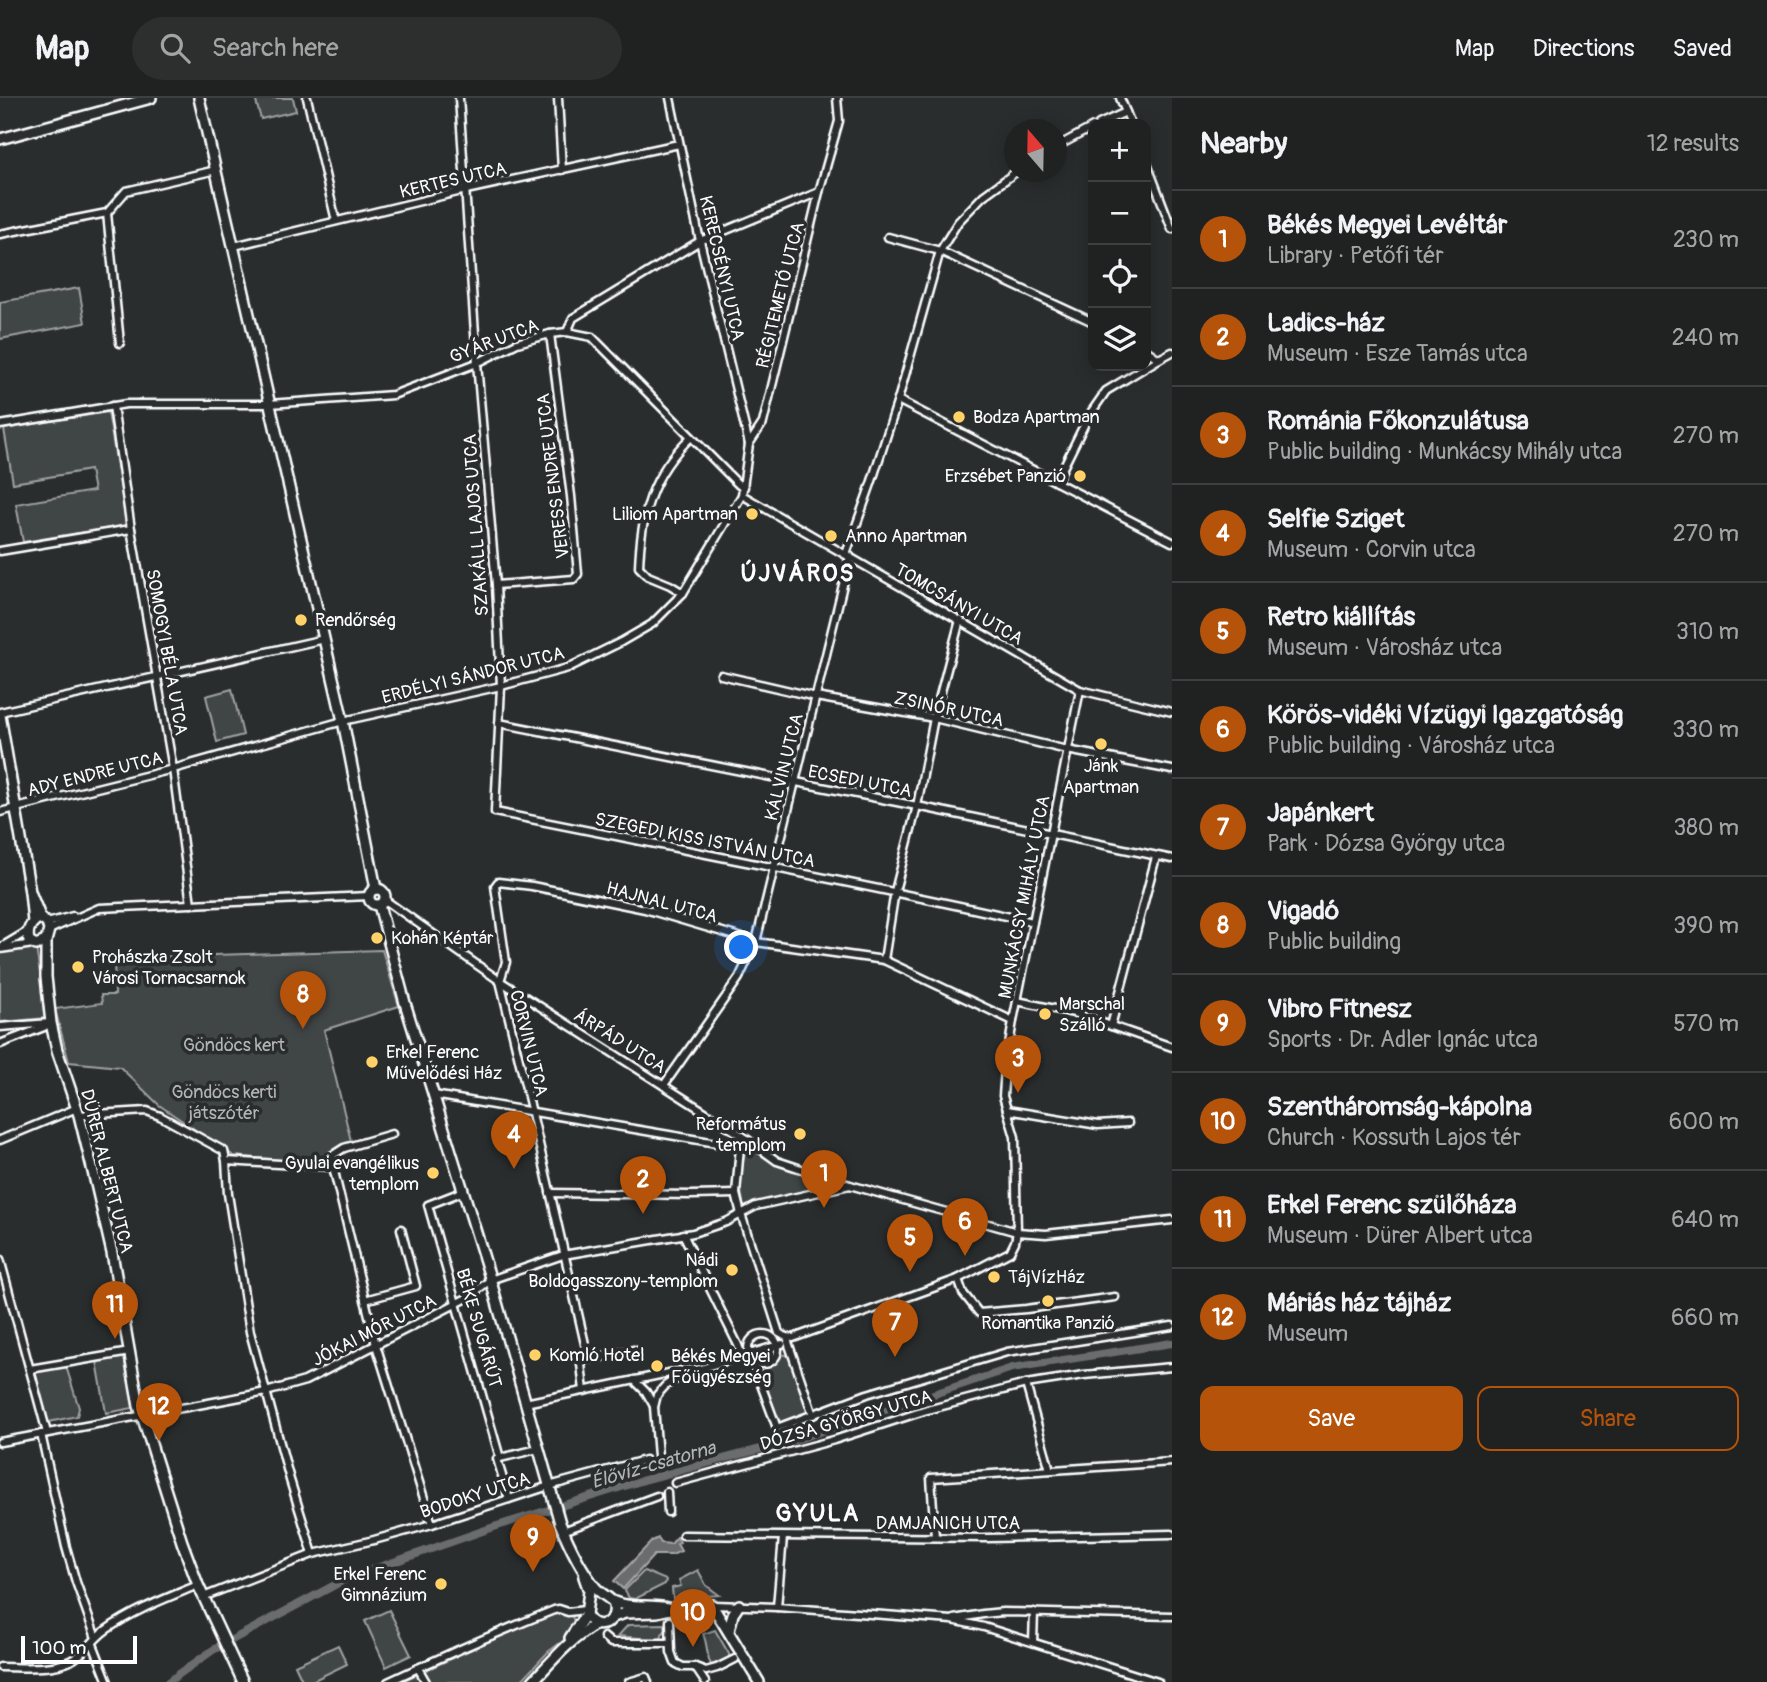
<!DOCTYPE html>
<meta charset="utf-8">
<style>
:root{--surface:#202222;--page:#2d2f2f;--text:#f1f3f6;--muted:#a2a4a5;--line:#3d3f40;--accent:#b45309}
body{margin:0;font-family:Pangolin,sans-serif;background:var(--page);color:var(--text)}
.controls{position:absolute;right:21px;top:21px;display:grid;overflow:hidden;border-radius:14px;box-shadow:0 4px 18px #0003}
.controls button{width:63px;height:63px;display:grid;place-items:center;padding:0;border:0;border-bottom:2px solid var(--line);background:var(--surface);color:var(--text);font:35px sans-serif}
.compass{position:absolute;left:1004px;top:21px;width:63px;height:63px;border-radius:50%;background:var(--surface);box-shadow:0 4px 18px #0003;rotate:340deg}
.scale{position:absolute;left:21px;bottom:18px;width:116px;box-sizing:border-box;padding-left:7px;border:4px solid #fff;border-top:0;font-size:19px;line-height:24px;white-space:nowrap;color:#fff;-webkit-text-stroke:5px #2a2d2e;paint-order:stroke}
.you{position:absolute;left:742px;top:850px;width:24px;height:24px;margin:-18px;border:5px solid #fff;border-radius:50%;background:#1a73e8;box-shadow:0 0 0 10px #1a73e833}
.badge{display:grid;place-items:center;width:46px;height:46px;border-radius:50%;background:var(--accent);color:#fff;font-size:23px;font-weight:700}
.pin{position:absolute;translate:-50% -58px;filter:drop-shadow(0 2px 4px #0008)}
.pin::after{content:'';position:absolute;top:37px;width:24px;height:21px;background:inherit;clip-path:polygon(0 0,100% 0,50% 100%)}
.list{margin:0;padding:0;list-style:none}
h2{display:flex;justify-content:space-between;align-items:center;height:91px;margin:0;padding:0 28px;font-size:30px}
h2 small{font-size:23px;font-weight:400;color:var(--muted)}
.list li{display:grid;grid-template-columns:46px 1fr auto;gap:21px;align-items:center;box-sizing:border-box;height:98px;padding:0 28px;border-top:2px solid var(--line)}
.list b{display:block;font-size:26px;white-space:nowrap}
.list p{margin:0;font-size:23px;white-space:nowrap;color:var(--muted)}
.list em{font-size:23px;font-style:normal;color:var(--muted)}
.actions{display:flex;gap:14px;padding:21px 28px}
.actions a{flex:1;padding:16px 0;border:2px solid var(--accent);border-radius:14px;text-align:center;font-size:24px;color:var(--accent)}
.actions .main{background:var(--accent);color:#fff}
.icon{flex:none;width:38px;height:38px;fill:none;stroke:currentColor;stroke-width:2;stroke-linecap:round;stroke-linejoin:round}
.map{position:relative;flex:none;width:1172px;height:1584px;overflow:hidden}
header{display:flex;align-items:center;gap:42px;box-sizing:border-box;height:98px;padding:0 35px;background:var(--surface);border-bottom:2px solid var(--line)}
header strong{font-size:33px}
nav{display:flex;gap:38px;margin-inline-start:auto;font-size:24px}
.search{width:490px;height:63px;background:var(--page);display:flex;align-items:center;gap:18px;box-sizing:border-box;padding:0 24px;border-radius:38px;color:var(--muted);font-size:26px}
main{display:flex}
aside{flex:1;background:var(--surface)}
.map>svg:first-child{display:block}
.green{fill:#414445;stroke:#a0a2a2;stroke-width:2}
.water{fill:#6a6c6d;stroke:#a6a7a7;stroke-width:2}
.lines{fill:none;stroke-linecap:round;stroke-linejoin:round}
.canal{stroke:#6a6c6d;stroke-width:8}
.street-casing{stroke:#fff;stroke-width:11}
.secondary-casing{stroke:#fff;stroke-width:14}
.street{stroke:#2a2d2e;stroke-width:6}
.secondary{stroke:#2a2d2e;stroke-width:9}
.poi-dot{fill:#ffd166;stroke:#2a2d2e;stroke-width:2.5}
.labels{text-anchor:middle;stroke-width:7;stroke-linejoin:round;paint-order:stroke}
.street-label{font-size:18px;fill:#fff;stroke:#2a2d2e}
.poi-label{font-size:18px;fill:#fff;stroke:#2a2d2e;text-anchor:start}
.park-label{font-size:18px;fill:#b3b4b5;stroke:#2a2d2e}
.water-label{font-size:19px;font-style:italic;fill:#b4b6b6;stroke:#2a2d2e}
.district-label{font-size:24px;font-weight:bold;letter-spacing:2px;fill:#fff;stroke:#2a2d2e}
</style>
<header>
<strong>Map</strong>
<div class="search"><svg class="icon" aria-label="search" viewBox="0 0 24 24"><circle cx="10" cy="10" r="6"/><path d="M15 15l6 6"/></svg>Search here</div>
<nav><a>Map</a><a>Directions</a><a>Saved</a></nav>
</header>
<main>
<div class="map">
<svg width="1172" height="1584" viewBox="0 0 1172 1584">
<rect width="100%" height="100%" fill="#2a2d2e"/>
<filter id="ink" filterUnits="userSpaceOnUse"><feTurbulence type="fractalNoise" baseFrequency=".0143" numOctaves="2"/><feDisplacementMap in="SourceGraphic" scale="14" xChannelSelector="R" yChannelSelector="G"/><feConvolveMatrix kernelMatrix="1 2 1 2 8 2 1 2 1" color-interpolation-filters="sRGB"/></filter>
<g filter="url(#ink)">
<g class="green">
<polygon points="255,0 293,0 296,13 261,21"/>
<polygon points="79,190 85,225 0,241 0,204"/>
<polygon points="108,314 127,427 23,444 16,406 94,393 90,372 13,385 4,331"/>
<polygon points="232,591 243,637 217,644 206,598"/>
<polygon points="28,842 36,850 47,920 0,924 0,850"/>
<polygon points="382,852 399,908 324,932 351,1043 313,1065 234,1058 159,1007 120,969 69,964 55,911 102,905 101,897 115,897 114,860"/>
<polygon points="747,1046 773,1062 817,1083 817,1091 766,1102 744,1110 739,1081"/>
<path d="M778 1255 789 1258 792 1257 813 1317 777 1330 756 1265C766 1269 774 1265 778 1255Z"/>
<polygon points="124,1259 133,1310 106,1315 97,1263"/>
<polygon points="65,1265 79,1310 77,1318 44,1325 31,1274"/>
<polygon points="698,1472 706,1487 719,1497 673,1501 672,1490 681,1488 679,1482"/>
<polygon points="644,1473 666,1482 665,1486 635,1501 629,1500 625,1492"/>
<polygon points="389,1512 411,1557 386,1569 365,1523"/>
<polygon points="553,1514 571,1515 575,1527 564,1542 548,1554 520,1584 400,1584"/>
<polygon points="666,1526 666,1532 662,1536 661,1542 618,1538 628,1527"/>
<path d="M715 1532 729 1556V1560L711 1567C706 1556 708 1547 703 1536Z"/>
<polygon points="338,1547 347,1566 310,1584 303,1584 295,1567"/>
</g>
<polygon class="water" points="677,1439 680,1444 677,1446 681,1453 672,1457 654,1457 623,1491 614,1483 652,1443 658,1440 661,1445 671,1446"/>
<g class="lines">
<polyline class="canal" points="168,1584 213,1552 348,1480 494,1429 644,1382 798,1341 1012,1270 1172,1245"/>
<g class="street-casing">
<g id="street">
<polyline points="307,0 336,123"/>
<path d="M459 0 477 265 496 487 501 588 495 714C674 750 854 784 1033 824"/>
<polyline points="558,0 562,72"/>
<polyline points="670,0 700,143 749,346"/>
<polyline points="1120,0 1131,26"/>
<polyline points="1099,26 1126,14"/>
<polyline points="1056,49 1093,29"/>
<polyline points="1146,63 1172,131"/>
<polyline points="107,115 120,245"/>
<polyline points="0,136 107,115 126,93 216,72"/>
<polyline points="888,139 940,153 1093,224"/>
<polyline points="234,148 466,92 679,46"/>
<polyline points="567,234 573,220 700,143 819,94"/>
<polyline points="1146,252 1159,261"/>
<polyline points="898,302 1172,444"/>
<polyline points="113,308 131,431 173,671 191,806"/>
<polyline points="0,327 126,306 269,306 393,297 477,265 517,245 550,236 567,234 592,239 739,387 744,389"/>
<polyline points="1056,384 1088,319 1106,293 1159,261 1172,254"/>
<polyline points="742,397 1080,592 1172,614"/>
<polyline points="0,453 131,431"/>
<polyline points="846,456 871,386 898,302 940,153 958,124 983,98 1016,74"/>
<polyline points="496,487 574,481 578,476 571,398 550,236"/>
<path d="M683 495 670 487 648 478 639 469C641 416 651 377 691 339"/>
<polyline points="721,577 816,599 934,620 1067,652 1172,672"/>
<polyline points="0,614 324,541"/>
<polyline points="499,625 917,708 1172,761"/>
<polyline points="0,714 173,671 343,623 501,588 568,570 621,544 652,526 683,495 742,397 749,346 763,325 819,94 839,23 837,0"/>
<polyline points="385,802 500,883 741,1037 777,1063 850,1087 1017,1134 1046,1136 1172,1122"/>
<polyline points="47,825 73,818"/>
<polyline points="49,832 99,810 369,798"/>
<polyline points="3,848 28,833"/>
<polyline points="0,851 33,846"/>
<polyline points="884,862 895,793 917,708 934,620 960,522"/>
<polyline points="1017,903 1074,915 1172,949"/>
<polyline points="1111,928 1156,759"/>
<polyline points="0,929 50,925"/>
<polyline points="0,946 44,929 51,925"/>
<polyline points="664,987 739,880 756,844 850,458"/>
<polyline points="434,997 740,1049"/>
<polyline points="1007,1012 1098,1027 1128,1025"/>
<polyline points="79,1017 147,1013 160,1018 224,1053 226,1063 333,1069 333,1057 344,1050 392,1036"/>
<polyline points="741,1037 736,1096 741,1116 779,1235 786,1239 793,1240 958,1181 1010,1154 1015,1144 1017,1134 1015,1039 1003,998 1005,971 1013,923 1080,592"/>
<polyline points="0,1042 77,1010"/>
<polyline points="226,1063 228,1096 250,1234 290,1382 313,1456"/>
<polyline points="333,1069 376,1247 432,1426"/>
<polyline points="464,1093 428,1107 500,1360 538,1351"/>
<polyline points="550,1095 691,1097 736,1096"/>
<polyline points="683,1136 738,1247 742,1258"/>
<polyline points="0,1161 47,1335"/>
<polyline points="958,1181 963,1195 979,1215 1026,1211 1115,1199"/>
<polyline points="365,1202 416,1188 401,1131"/>
<circle cx="763" cy="1251" r="15"/>
<polyline points="788,1244 813,1317"/>
<polyline points="634,1252 591,1261 588,1259 532,1015 500,883 506,864 495,788 498,784 532,788 645,811 756,844 884,862 1013,923"/>
<polyline points="752,1262 777,1330 867,1296 1007,1254 1172,1228"/>
<polyline points="30,1271 130,1254"/>
<polyline points="634,1282 646,1294 654,1308"/>
<polyline points="1026,1286 1050,1372"/>
<polyline points="584,1293 581,1266 588,1259"/>
<polyline points="525,1305 669,1275 694,1271"/>
<polyline points="41,1336 66,1449 76,1484 96,1540"/>
<polyline points="0,1344 235,1300 266,1294 305,1283 469,1199 490,1182 563,1157 693,1135 726,1124 756,1108 850,1087"/>
<polyline points="499,1360 497,1361 509,1401"/>
<polyline points="661,1365 658,1358 654,1309 657,1297 665,1288 672,1283 703,1270 782,1246"/>
<polyline points="675,1385 834,1342 927,1312 1026,1286 1084,1277 1172,1269"/>
<polyline points="667,1394 668,1414"/>
<polyline points="563,1433 657,1398"/>
<polyline points="683,1437 987,1440 1172,1436"/>
<polyline points="935,1439 931,1380 1172,1364"/>
<polyline points="203,1499 313,1456 374,1442 432,1426 549,1388 645,1362"/>
<polyline points="712,1507 777,1509 952,1522 984,1529 1158,1584"/>
<polyline points="777,1509 783,1439"/>
<polyline points="954,1521 983,1516 1003,1514 1172,1518"/>
<polyline points="670,1523 671,1554 675,1565 683,1569 695,1569 706,1573 717,1570 735,1561"/>
<polyline points="604,1539 611,1545 670,1545"/>
<polyline points="1033,1544 1034,1514"/>
<polyline points="93,1546 108,1584"/>
<path d="M0 1569C20 1569 52 1572 70 1563 85 1556 93 1541 106 1532 134 1512 167 1500 198 1487"/>
<polyline points="695,1569 705,1584"/>
<polyline points="418,1570 426,1584"/>
<path d="M388 1584C443 1558 498 1534 554 1512L559 1511 568 1514 585 1512"/>
<polyline points="629,1584 646,1579 648,1584"/>
</g>
</g>
<g class="secondary-casing">
<g id="secondary">
<polyline points="199,0 343,623 376,791"/>
<polyline points="0,41 151,0"/>
<polyline points="0,617 30,794 33,824"/>
<circle cx="377" cy="799" r="8"/>
<polyline points="30,794 41,821 47,825 49,832 46,843 46,879 51,925 57,952 79,1017 96,1086 112,1155 139,1308 182,1444 198,1487 243,1584"/>
<path d="M379 807 405 905 488 1173 560 1425C569 1447 580 1470 595 1489 604 1501 619 1499 613 1519"/>
<path d="M36 822C28 828 27 835 29 843L36 847 46 843"/>
<path d="M584 1479 589 1493 586 1516C590 1526 598 1529 607 1525L613 1519 625 1515 657 1514 670 1511 712 1507 759 1584"/>
<path d="M612 1503C629 1511 649 1506 668 1510"/>
<polyline points="729,1533 733,1516 739,1507"/>
<polyline points="570,1540 586,1516"/>
<path d="M532 1584C552 1563 570 1541 596 1526"/>
</g>
</g>
<use href="#street" class="street"/>
<use href="#secondary" class="secondary"/>
</g>
</g>
<g class="poi-dot">
<circle cx="959" cy="319" r="7"/>
<circle cx="1080" cy="378" r="7"/>
<circle cx="752" cy="416" r="7"/>
<circle cx="831" cy="438" r="7"/>
<circle cx="301" cy="522" r="7"/>
<circle cx="1101" cy="646" r="7"/>
<circle cx="377" cy="840" r="7"/>
<circle cx="78" cy="869" r="7"/>
<circle cx="1045" cy="916" r="7"/>
<circle cx="372" cy="964" r="7"/>
<circle cx="800" cy="1036" r="7"/>
<circle cx="433" cy="1075" r="7"/>
<circle cx="732" cy="1172" r="7"/>
<circle cx="994" cy="1179" r="7"/>
<circle cx="1048" cy="1203" r="7"/>
<circle cx="535" cy="1257" r="7"/>
<circle cx="657" cy="1268" r="7"/>
<circle cx="441" cy="1486" r="7"/>
</g>
<g class="labels">
<g class="street-label">
<text transform="translate(453 82) rotate(-13)" y="6">KERTES UTCA</text>
<text transform="translate(722 170) rotate(77)" y="6">KERECSÉNYI UTCA</text>
<text transform="translate(780 197) rotate(-76)" y="6">RÉGITEMETŐ UTCA</text>
<text transform="translate(494 243) rotate(-21)" y="6">GYÁR UTCA</text>
<text transform="translate(553 378) rotate(-97)" y="6">VERESS ENDRE UTCA</text>
<text transform="translate(476 427) rotate(-94)" y="6">SZAKÁLL LAJOS UTCA</text>
<text transform="translate(959 506) rotate(30)" y="6">TOMCSÁNYI UTCA</text>
<text transform="translate(167 554) rotate(80)" y="6">SOMOGYI BÉLA UTCA</text>
<text transform="translate(473 577) rotate(-14)" y="6">ERDÉLYI SÁNDOR UTCA</text>
<text transform="translate(949 611) rotate(12)" y="6">ZSINÓR UTCA</text>
<text transform="translate(784 669) rotate(-76)" y="6">KÁLVIN UTCA</text>
<text transform="translate(95 676) rotate(-14)" y="6">ADY ENDRE UTCA</text>
<text transform="translate(860 683) rotate(11)" y="6">ECSEDI UTCA</text>
<text transform="translate(705 742) rotate(11)" y="6">SZEGEDI KISS ISTVÁN UTCA</text>
<text transform="translate(1024 799) rotate(-79)" y="6">MUNKÁCSY MIHÁLY UTCA</text>
<text transform="translate(662 804) rotate(15)" y="6">HAJNAL UTCA</text>
<text transform="translate(620 943) rotate(32)" y="6">ÁRPÁD UTCA</text>
<text transform="translate(529 945) rotate(76)" y="6">CORVIN UTCA</text>
<text transform="translate(107 1073) rotate(76)" y="6">DÜRER ALBERT UTCA</text>
<text transform="translate(479 1230) rotate(74)" y="6">BÉKE SUGÁRÚT</text>
<text transform="translate(374 1232) rotate(-27)" y="6">JÓKAI MÓR UTCA</text>
<text transform="translate(846 1322) rotate(-16)" y="6">DÓZSA GYÖRGY UTCA</text>
<text transform="translate(475 1397) rotate(-18)" y="6">BODOKY UTCA</text>
<text x="948" y="1431">DAMJANICH UTCA</text>
</g>
<g class="poi-label">
<text x="973" y="325">Bodza Apartman</text>
<text x="1066" y="384" text-anchor="end">Erzsébet Panzió</text>
<text x="738" y="422" text-anchor="end">Liliom Apartman</text>
<text x="845" y="444">Anno Apartman</text>
<text x="315" y="528">Rendőrség</text>
<text x="1101" y="674" text-anchor="middle">Jánk<tspan x="1101" dy="21">Apartman</tspan></text>
<text x="391" y="846">Kohán Képtár</text>
<text x="92" y="865">Prohászka Zsolt<tspan x="92" dy="21">Városi Tornacsarnok</tspan></text>
<text x="1059" y="912">Marschal<tspan x="1059" dy="21">Szálló</tspan></text>
<text x="386" y="960">Erkel Ferenc<tspan x="386" dy="21">Művelődési Ház</tspan></text>
<text x="786" y="1032" text-anchor="end">Református<tspan x="786" dy="21">templom</tspan></text>
<text x="419" y="1071" text-anchor="end">Gyulai evangélikus<tspan x="419" dy="21">templom</tspan></text>
<text x="718" y="1168" text-anchor="end">Nádi<tspan x="718" dy="21">Boldogasszony-templom</tspan></text>
<text x="1008" y="1185">TájVízHáz</text>
<text x="1048" y="1231" text-anchor="middle">Romantika Panzió</text>
<text x="549" y="1263">Komló Hotel</text>
<text x="671" y="1264">Békés Megyei<tspan x="671" dy="21">Főügyészség</tspan></text>
<text x="427" y="1482" text-anchor="end">Erkel Ferenc<tspan x="427" dy="21">Gimnázium</tspan></text>
</g>
<g class="park-label">
<text x="234" y="953">Göndöcs kert</text>
<text x="224" y="1000">Göndöcs kerti<tspan x="224" dy="21">játszótér</tspan></text>
</g>
<g class="water-label">
<text transform="translate(653 1366) rotate(-16)" y="7">Élővíz-csatorna</text>
</g>
<g class="district-label">
<text x="798" y="483">ÚJVÁROS</text>
<text x="818" y="1423">GYULA</text>
</g>
</g>
</svg>
<div class="controls">
<button>+</button>
<button>−</button>
<button><svg class="icon" aria-label="locate" viewBox="0 0 24 24"><circle cx="12" cy="12" r="6"/><path d="M12 2v4M12 18v4M2 12h4M18 12h4"/></svg></button>
<button><svg class="icon" aria-label="layers" viewBox="0 0 24 24"><path d="M12 4l9 5-9 5-9-5zM3 14l9 5 9-5"/></svg></button>
</div>
<svg class="compass" viewBox="-18 -18 36 36"><path d="M0-13l5 13h-10z" fill="#e53935"/><path d="M0 13l5-13h-10z" fill="#a2a4a5"/></svg>
<div class="scale">100 m</div>
<div class="you"></div>
<div class="pin badge" style="left:824px;top:1110px">1</div>
<div class="pin badge" style="left:643px;top:1116px">2</div>
<div class="pin badge" style="left:1018px;top:995px">3</div>
<div class="pin badge" style="left:514px;top:1071px">4</div>
<div class="pin badge" style="left:910px;top:1174px">5</div>
<div class="pin badge" style="left:965px;top:1158px">6</div>
<div class="pin badge" style="left:895px;top:1259px">7</div>
<div class="pin badge" style="left:303px;top:931px">8</div>
<div class="pin badge" style="left:533px;top:1474px">9</div>
<div class="pin badge" style="left:693px;top:1549px">10</div>
<div class="pin badge" style="left:115px;top:1241px">11</div>
<div class="pin badge" style="left:159px;top:1343px">12</div>
</div>
<aside>
<h2>Nearby<small>12 results</small></h2>
<ul class="list">
<li><span class="badge">1</span><div><b>Békés Megyei Levéltár</b><p>Library · Petőfi tér</p></div><em>230 m</em></li>
<li><span class="badge">2</span><div><b>Ladics-ház</b><p>Museum · Esze Tamás utca</p></div><em>240 m</em></li>
<li><span class="badge">3</span><div><b>Románia Főkonzulátusa</b><p>Public building · Munkácsy Mihály utca</p></div><em>270 m</em></li>
<li><span class="badge">4</span><div><b>Selfie Sziget</b><p>Museum · Corvin utca</p></div><em>270 m</em></li>
<li><span class="badge">5</span><div><b>Retro kiállítás</b><p>Museum · Városház utca</p></div><em>310 m</em></li>
<li><span class="badge">6</span><div><b>Körös-vidéki Vízügyi Igazgatóság</b><p>Public building · Városház utca</p></div><em>330 m</em></li>
<li><span class="badge">7</span><div><b>Japánkert</b><p>Park · Dózsa György utca</p></div><em>380 m</em></li>
<li><span class="badge">8</span><div><b>Vigadó</b><p>Public building</p></div><em>390 m</em></li>
<li><span class="badge">9</span><div><b>Vibro Fitnesz</b><p>Sports · Dr. Adler Ignác utca</p></div><em>570 m</em></li>
<li><span class="badge">10</span><div><b>Szentháromság-kápolna</b><p>Church · Kossuth Lajos tér</p></div><em>600 m</em></li>
<li><span class="badge">11</span><div><b>Erkel Ferenc szülőháza</b><p>Museum · Dürer Albert utca</p></div><em>640 m</em></li>
<li><span class="badge">12</span><div><b>Máriás ház tájház</b><p>Museum</p></div><em>660 m</em></li>
</ul>
<div class="actions"><a class="main">Save</a><a>Share</a></div>
</aside>
</main>
